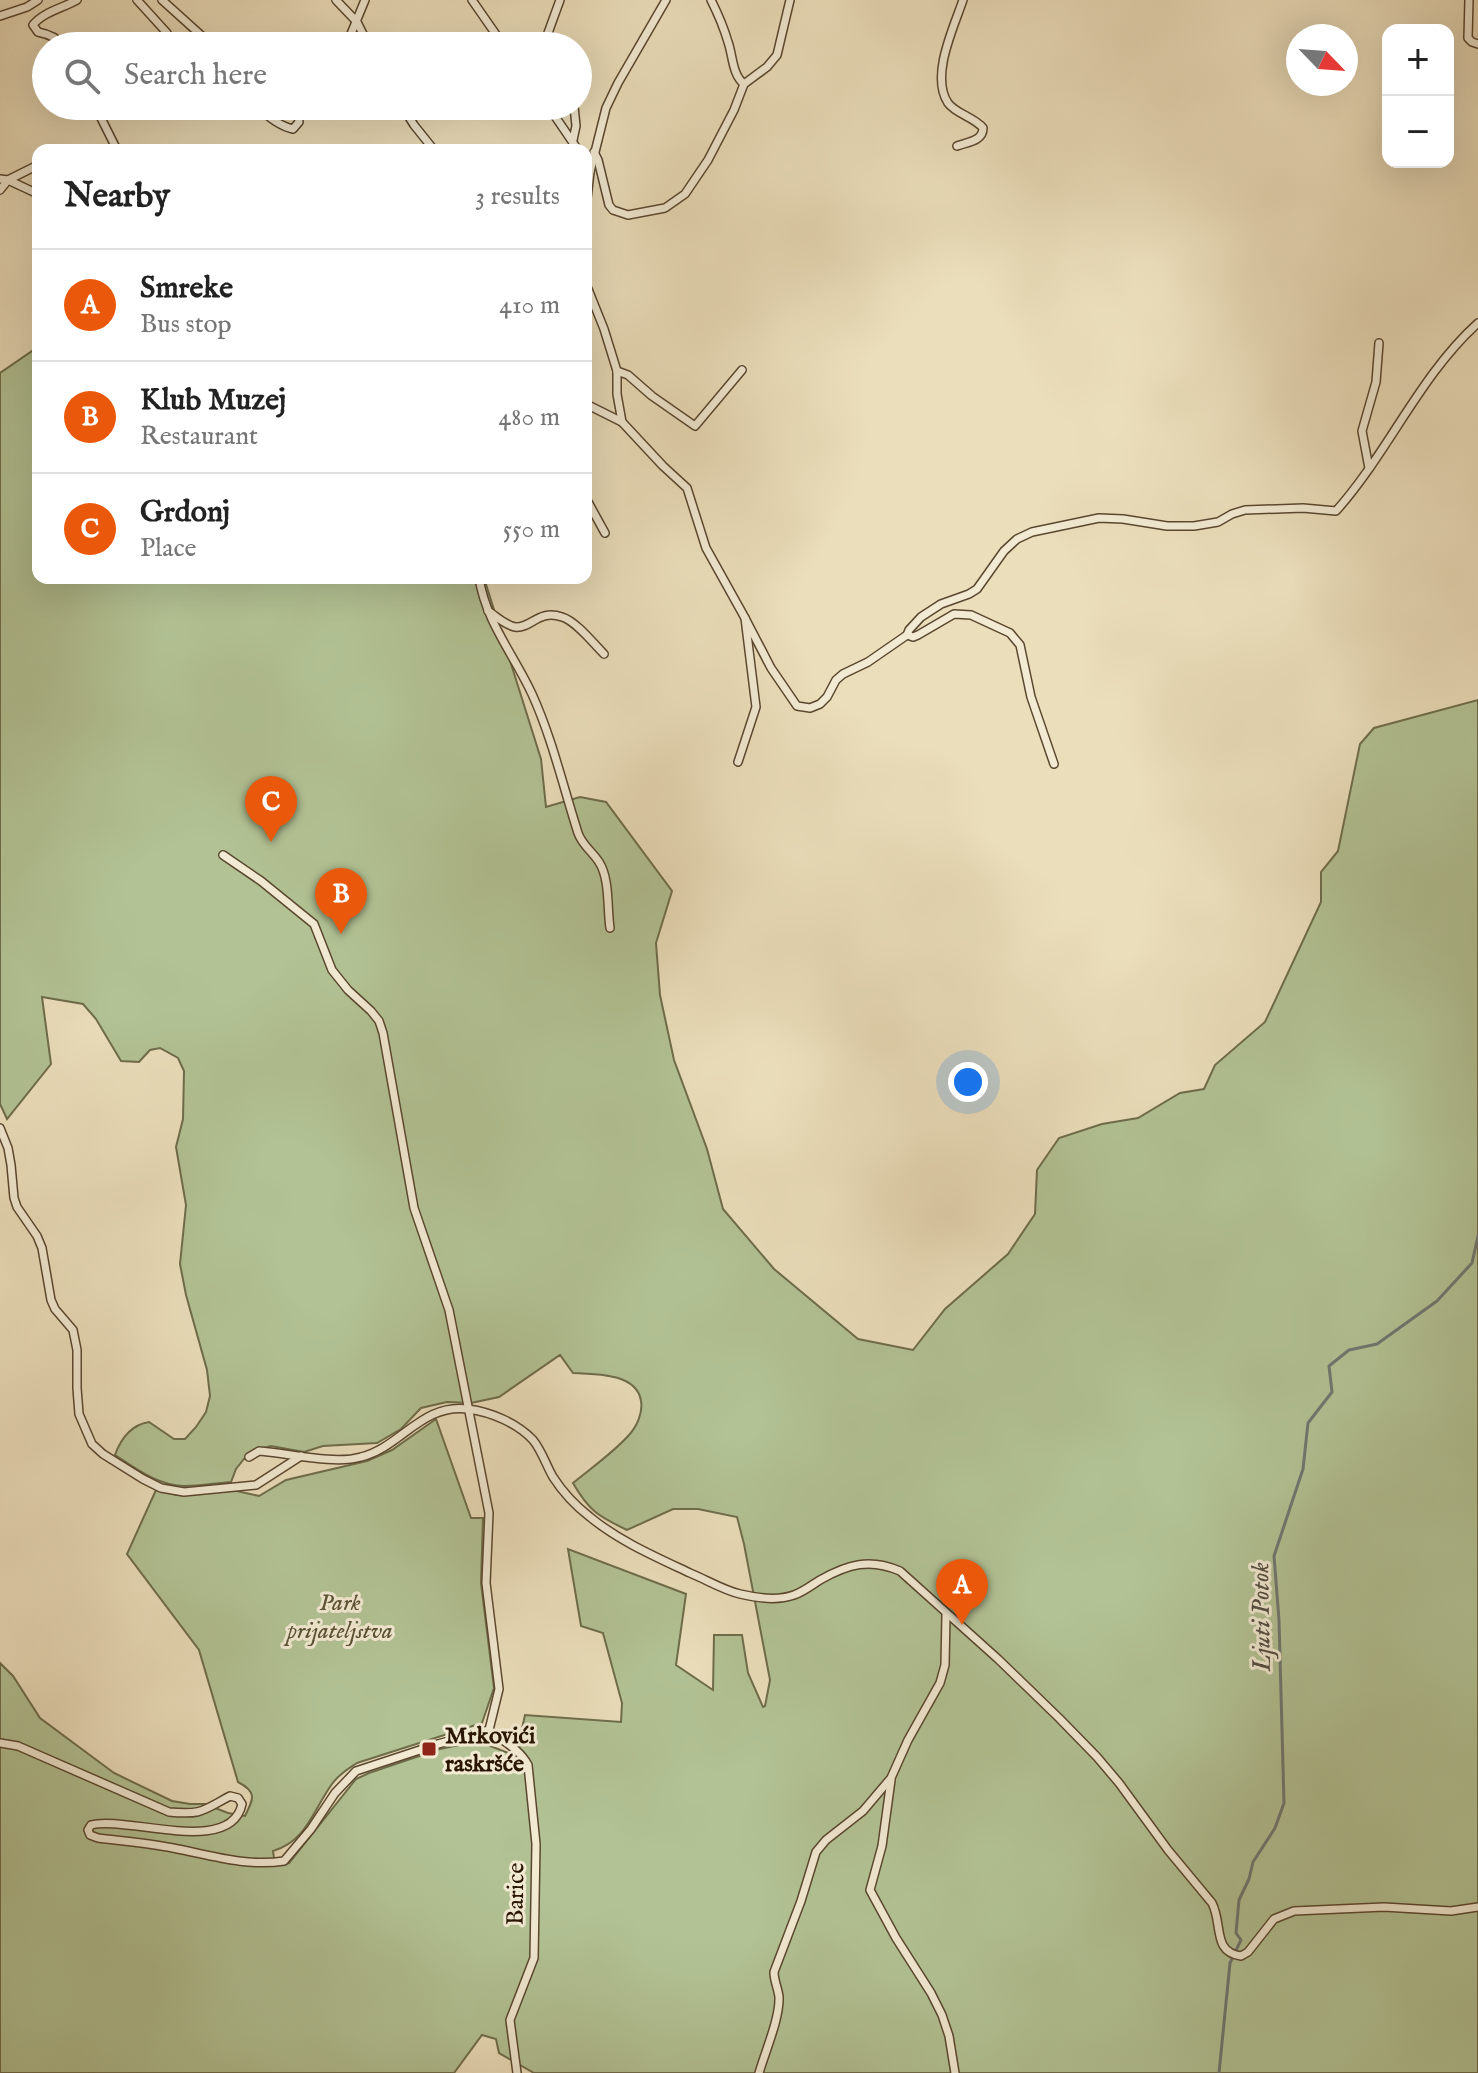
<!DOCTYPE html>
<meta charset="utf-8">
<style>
:root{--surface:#fff;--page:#f2f2f2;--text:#222;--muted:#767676;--line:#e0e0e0;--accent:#ea580c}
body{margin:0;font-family:"IM FELL English",serif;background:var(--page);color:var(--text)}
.controls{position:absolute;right:24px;top:24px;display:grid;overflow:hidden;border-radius:16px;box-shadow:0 8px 32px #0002}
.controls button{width:72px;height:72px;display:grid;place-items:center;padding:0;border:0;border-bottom:2px solid var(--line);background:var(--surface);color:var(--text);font:40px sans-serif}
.compass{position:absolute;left:1286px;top:24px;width:72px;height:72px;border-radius:50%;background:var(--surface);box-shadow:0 8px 32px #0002;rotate:115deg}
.you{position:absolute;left:968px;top:1082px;width:28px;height:28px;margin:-20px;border:6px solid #fff;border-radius:50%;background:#1a73e8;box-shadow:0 0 0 12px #1a73e833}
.badge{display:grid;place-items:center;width:52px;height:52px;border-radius:50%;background:var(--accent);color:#fff;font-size:26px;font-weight:700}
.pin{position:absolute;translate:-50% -66px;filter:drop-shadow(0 2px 4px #0008)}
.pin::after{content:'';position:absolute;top:42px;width:28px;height:24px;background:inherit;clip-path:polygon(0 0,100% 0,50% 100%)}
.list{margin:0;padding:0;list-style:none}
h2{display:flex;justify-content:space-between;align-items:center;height:104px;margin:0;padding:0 32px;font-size:34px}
h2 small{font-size:26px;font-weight:400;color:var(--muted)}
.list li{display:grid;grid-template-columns:52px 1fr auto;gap:24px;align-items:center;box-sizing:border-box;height:112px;padding:0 32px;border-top:2px solid var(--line)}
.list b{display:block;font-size:30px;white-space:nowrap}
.list p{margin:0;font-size:26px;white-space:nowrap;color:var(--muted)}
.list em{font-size:26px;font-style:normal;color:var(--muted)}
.icon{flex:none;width:44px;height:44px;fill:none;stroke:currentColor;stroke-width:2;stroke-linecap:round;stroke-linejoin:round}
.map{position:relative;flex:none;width:1478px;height:2073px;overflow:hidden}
.search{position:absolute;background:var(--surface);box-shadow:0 8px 32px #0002;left:32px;top:32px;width:560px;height:88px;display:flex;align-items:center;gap:20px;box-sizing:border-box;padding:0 28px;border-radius:44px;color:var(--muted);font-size:30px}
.panel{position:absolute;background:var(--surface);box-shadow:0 8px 32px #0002;left:32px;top:144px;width:560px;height:440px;border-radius:16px}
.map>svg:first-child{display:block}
.green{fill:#b2c294;stroke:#6e6c4a;stroke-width:2}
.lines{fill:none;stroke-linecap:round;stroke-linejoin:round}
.stream{stroke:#6f7771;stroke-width:3}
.minor-casing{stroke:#5a472f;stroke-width:10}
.minor{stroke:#f2ead3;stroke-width:7}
.poi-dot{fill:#8f2418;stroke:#f2ead3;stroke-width:3}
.labels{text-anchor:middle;stroke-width:6;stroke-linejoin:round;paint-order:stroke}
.park-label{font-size:24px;font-style:italic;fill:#595234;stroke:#f2ead3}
.poi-label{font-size:24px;font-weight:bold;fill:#291500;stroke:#f2ead3;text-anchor:start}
.street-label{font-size:24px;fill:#291500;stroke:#f2ead3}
.water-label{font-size:26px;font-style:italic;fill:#524e42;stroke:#f2ead3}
</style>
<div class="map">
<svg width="1478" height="2073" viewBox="0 0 1478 2073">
<rect width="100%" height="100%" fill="#ebdebb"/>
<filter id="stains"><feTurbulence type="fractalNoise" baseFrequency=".0025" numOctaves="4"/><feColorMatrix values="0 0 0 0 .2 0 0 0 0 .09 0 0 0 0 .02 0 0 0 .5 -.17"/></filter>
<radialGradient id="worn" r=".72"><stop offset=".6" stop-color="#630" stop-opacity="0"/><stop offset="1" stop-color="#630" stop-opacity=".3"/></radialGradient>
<path class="green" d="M38 347V578H484L541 759 546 807 580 797 606 802 672 891 656 943 660 995 674 1060 707 1149 723 1209 774 1269 858 1339 913 1350 945 1309 1008 1254 1035 1214 1037 1170 1059 1138 1102 1124 1138 1118 1180 1093 1204 1089 1215 1065 1265 1022 1321 902V872L1338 851 1360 744 1374 728 1478 700V2073H534L499 2053 496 2039 482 2035 454 2073H0V1663L13 1676 40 1718 114 1773 172 1801 190 1804H205L228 1813 245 1816C254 1798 257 1792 238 1782L199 1650 127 1554 156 1490 177 1495 232 1490 259 1496 286 1480 367 1461 392 1450 436 1419 471 1518H483L481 1583 494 1688 482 1723 357 1763C348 1769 339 1774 332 1784 313 1810 307 1841 273 1851L275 1866 289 1863 356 1779 369 1773 440 1749 474 1742H480L516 1756 525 1715 621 1722 622 1703 603 1633 581 1626 568 1549 686 1594 676 1665 713 1690 714 1635H742L748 1673 763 1707 765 1706 770 1680 744 1544 737 1517 698 1509H673L627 1530C598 1516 589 1511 573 1483 591 1468 613 1453 629 1435 637 1426 643 1413 641 1401 637 1373 595 1374 573 1373L560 1355 499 1397 471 1403 447 1402 421 1408 401 1429 377 1443 323 1446 304 1452 271 1446 256 1450 244 1459 236 1469 231 1482C216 1483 200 1486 185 1486 159 1486 136 1469 115 1455 121 1438 131 1425 149 1422L174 1439H185L196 1427 206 1412 210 1396 207 1370 186 1295 180 1264 186 1205 176 1147 183 1119 184 1071 178 1058 160 1048 150 1050 139 1062 121 1061 96 1019 83 1004 42 997 51 1064 7 1119 0 1104V373Z"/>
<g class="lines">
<polyline class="stream" points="1219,2073 1230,1963 1241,1940 1236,1933 1239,1900 1249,1879 1253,1862 1275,1828 1284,1803 1279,1620 1274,1556 1303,1469 1308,1423 1332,1392 1329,1366 1349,1350 1377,1344 1437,1301 1472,1263 1478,1236"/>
<g class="minor-casing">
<g id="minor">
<polyline points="137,0 167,33"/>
<polyline points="162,0 213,46"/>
<polyline points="336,0 357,22 369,46"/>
<polyline points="472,0 504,46"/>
<path d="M711 0C718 14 724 28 728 42 733 56 732 74 744 84"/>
<polyline points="1469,0 1468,38 1472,42 1478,44"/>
<polyline points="0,16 27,7 38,0"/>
<path d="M64 46C57 37 48 34 38 32L33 25C43 12 63 8 77 0"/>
<polyline points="346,46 365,0"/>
<polyline points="550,46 548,33 560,0"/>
<polyline points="95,106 117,150"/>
<path d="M257 106C267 116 279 126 293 129L299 122 297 106"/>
<polyline points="402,106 414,125 434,150"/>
<polyline points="548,106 578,150"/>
<polyline points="573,140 576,126 574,106"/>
<path d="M957 146C968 142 983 141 983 128 974 117 956 114 948 103 930 76 954 27 963 0"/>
<polyline points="594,152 598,160 609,205 613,210 628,215 665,208 685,194 708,160 734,110 744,84 767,67 777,55 790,0"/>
<polyline points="586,165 590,172 586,207"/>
<polyline points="590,172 606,108 618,83 666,0"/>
<polyline points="0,179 8,180 38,194"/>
<polyline points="0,190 8,180 38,165"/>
<polyline points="586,284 604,329 617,371 617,394 622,422 663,466 687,488 706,548 745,618 756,707 738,762"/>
<polyline points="617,371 628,375 652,396 695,426 742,370"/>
<polyline points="586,404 622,422"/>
<polyline points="1369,468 1362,431 1376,382 1379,343"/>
<polyline points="588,502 605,533"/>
<path d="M479 578C486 622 514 655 532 694 552 738 563 786 578 833 582 845 592 851 599 862 610 879 607 908 610 928"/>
<path d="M488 611C496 616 505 625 515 627 531 629 538 609 562 617 576 621 594 644 604 654"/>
<path d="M745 618 771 668 797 706 810 708 820 704 827 697 836 680 843 674 868 662 907 635 909 630 921 617 941 604 969 594 977 589 1004 551 1017 539 1032 532 1099 518 1123 519 1167 526H1194L1218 522 1232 514 1245 510 1303 508 1336 511C1388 453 1420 375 1478 323"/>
<polyline points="907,635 913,637 918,635 954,614 971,615 1010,633 1020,645 1031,697 1054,764"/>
<polyline points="223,855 261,881 314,924 332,970 348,990 371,1011 379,1021 383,1033 414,1208 449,1310 489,1513 486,1583 499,1689 489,1730"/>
<polyline points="0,1128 8,1148 11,1165 14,1198 17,1207 37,1236 42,1248 51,1300 55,1309 73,1330 77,1350 77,1388 79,1414 92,1444 103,1454 143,1479 161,1488 184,1492 256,1485 301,1456"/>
<path d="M249 1457 259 1451C288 1453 334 1465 361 1457 401 1447 422 1403 468 1409 491 1412 517 1423 533 1440 542 1451 546 1465 553 1477 562 1491 577 1507 590 1517 619 1541 656 1557 690 1573 707 1580 723 1590 740 1594 758 1598 777 1601 794 1595 803 1592 812 1585 820 1580 848 1564 870 1558 900 1571L998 1659 1059 1718 1097 1757 1119 1783 1168 1850 1212 1903C1223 1924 1212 1952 1241 1956L1248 1952 1274 1919 1294 1911 1384 1907 1451 1911 1478 1907"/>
<path d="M489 1730C503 1742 519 1748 528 1765L536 1844 534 1958 510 2020 517 2073"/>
<path d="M0 1743 18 1746 169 1812C202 1815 202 1811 230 1796L238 1798 242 1804C231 1857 126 1815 91 1825L88 1830 90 1835 98 1838C123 1841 149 1843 173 1848 210 1855 246 1867 284 1861L311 1829 335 1793 356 1771 438 1744 489 1730"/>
<polyline points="891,1780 882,1846 870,1890 896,1938 931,1993 942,2015 949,2036 955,2073"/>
<path d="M759 2073C765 2052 780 2018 779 1997 778 1988 774 1981 774 1972L801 1901 816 1852 826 1840 863 1811 891 1778 908 1740 940 1683 945 1665 946 1615"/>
</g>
</g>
<use href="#minor" class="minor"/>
</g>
<rect class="poi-dot" x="421" y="1741" width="16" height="16" rx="4"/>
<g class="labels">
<g class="park-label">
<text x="340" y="1610">Park<tspan x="340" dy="28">prijateljstva</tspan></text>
</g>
<g class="poi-label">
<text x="445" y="1743">Mrkovići<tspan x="445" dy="28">raskršće</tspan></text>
</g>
<g class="street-label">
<text transform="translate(515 1894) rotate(-89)" y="8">Barice</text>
</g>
<g class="water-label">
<text transform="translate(1260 1617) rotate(-91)" y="9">Ljuti Potok</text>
</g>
</g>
<rect width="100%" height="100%" filter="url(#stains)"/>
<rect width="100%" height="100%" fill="url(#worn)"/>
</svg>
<div class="controls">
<button>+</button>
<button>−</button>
</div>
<svg class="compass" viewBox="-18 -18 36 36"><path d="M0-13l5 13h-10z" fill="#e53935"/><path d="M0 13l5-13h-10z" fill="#767676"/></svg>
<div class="you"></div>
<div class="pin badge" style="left:962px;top:1625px">A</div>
<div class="pin badge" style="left:341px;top:934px">B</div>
<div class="pin badge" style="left:271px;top:842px">C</div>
<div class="search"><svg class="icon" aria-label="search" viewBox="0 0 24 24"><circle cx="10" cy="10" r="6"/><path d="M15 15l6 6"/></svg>Search here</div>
<section class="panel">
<h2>Nearby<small>3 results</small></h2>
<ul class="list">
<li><span class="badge">A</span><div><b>Smreke</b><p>Bus stop</p></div><em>410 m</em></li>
<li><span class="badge">B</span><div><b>Klub Muzej</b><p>Restaurant</p></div><em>480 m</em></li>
<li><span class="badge">C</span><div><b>Grdonj</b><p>Place</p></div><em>550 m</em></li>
</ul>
</section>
</div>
